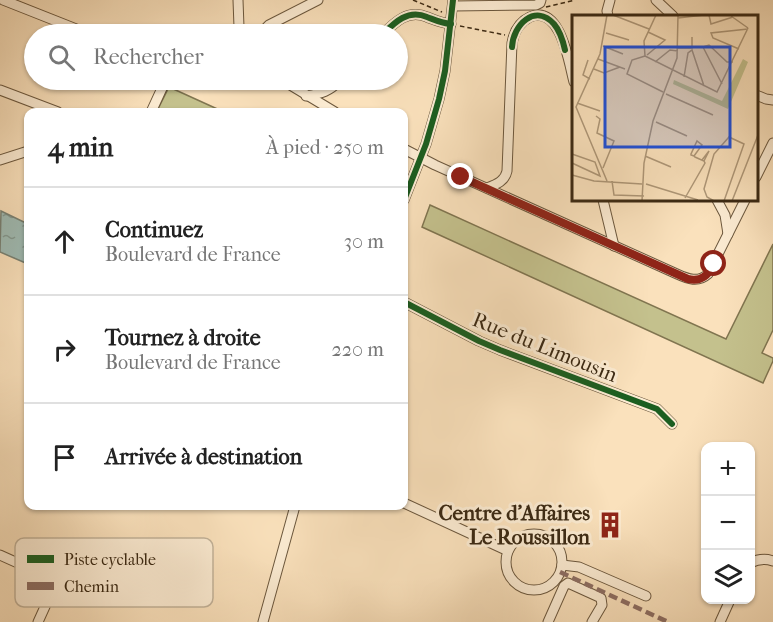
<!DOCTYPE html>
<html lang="fr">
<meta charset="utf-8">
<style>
:root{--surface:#fff;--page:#f6f6f6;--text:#222;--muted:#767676;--line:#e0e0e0}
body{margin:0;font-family:"IM FELL French Canon",serif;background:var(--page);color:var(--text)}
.controls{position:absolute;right:18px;bottom:18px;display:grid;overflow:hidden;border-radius:12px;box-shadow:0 2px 4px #0004}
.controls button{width:54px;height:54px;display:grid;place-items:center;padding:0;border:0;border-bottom:2px solid var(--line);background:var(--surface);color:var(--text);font:30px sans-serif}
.stop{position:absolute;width:18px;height:18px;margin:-14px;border:4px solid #8f2418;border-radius:50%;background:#fff}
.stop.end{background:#8f2418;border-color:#fff;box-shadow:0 2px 6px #0008}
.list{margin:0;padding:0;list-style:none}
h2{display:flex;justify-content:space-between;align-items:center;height:78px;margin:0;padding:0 24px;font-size:26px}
h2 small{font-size:20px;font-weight:400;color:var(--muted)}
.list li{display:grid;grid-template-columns:39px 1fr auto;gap:18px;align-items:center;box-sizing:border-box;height:108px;padding:0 24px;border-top:2px solid var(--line)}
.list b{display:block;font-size:22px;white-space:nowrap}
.list p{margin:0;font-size:20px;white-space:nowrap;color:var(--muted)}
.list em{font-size:20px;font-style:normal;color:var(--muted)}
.icon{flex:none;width:33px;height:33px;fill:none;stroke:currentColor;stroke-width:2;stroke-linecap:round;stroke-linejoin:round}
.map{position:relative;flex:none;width:773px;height:622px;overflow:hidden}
.search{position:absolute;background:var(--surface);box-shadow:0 2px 4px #0004;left:24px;top:24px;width:384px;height:66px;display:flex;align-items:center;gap:15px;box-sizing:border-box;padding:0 21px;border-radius:33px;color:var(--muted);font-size:22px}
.panel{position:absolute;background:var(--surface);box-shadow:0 2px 4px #0004;left:24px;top:108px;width:384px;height:402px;border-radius:12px}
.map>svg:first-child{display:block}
.grass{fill:#c4c18d;stroke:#807550;stroke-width:1.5}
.water{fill:url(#water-ripples);stroke:#778174;stroke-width:1.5}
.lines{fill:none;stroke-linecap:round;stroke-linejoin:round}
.minor-casing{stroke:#6b573d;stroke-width:11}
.path{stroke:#3b2913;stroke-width:1.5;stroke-dasharray:4.5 3;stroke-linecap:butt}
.minor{stroke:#fcecd3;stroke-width:9}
.quiet{stroke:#8d6e63;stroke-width:4.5;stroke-dasharray:9 4.5;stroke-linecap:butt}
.cycleway-casing{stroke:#fcecd3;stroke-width:10}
.cycleway{stroke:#1b5e20;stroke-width:6}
.route{stroke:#8f2418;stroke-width:8}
.labels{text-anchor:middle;stroke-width:6;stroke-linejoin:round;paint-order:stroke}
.street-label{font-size:21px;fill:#3b2913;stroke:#fcecd3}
.poi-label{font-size:21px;font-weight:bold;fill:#3b2913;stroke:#fcecd3;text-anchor:end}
.inset-road{fill:none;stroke:#ae9778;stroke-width:1.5}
.view{fill:#1d4ed8;fill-opacity:0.15;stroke:#1d4ed8;stroke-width:3}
.inset-edge{fill:none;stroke:#3b2913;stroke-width:3}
.key{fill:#fcecd3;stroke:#c2b299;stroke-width:1.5}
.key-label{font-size:16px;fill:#3b2913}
</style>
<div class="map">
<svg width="773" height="622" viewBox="0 0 773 622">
<defs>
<pattern id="water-ripples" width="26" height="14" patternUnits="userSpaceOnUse" patternTransform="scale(1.5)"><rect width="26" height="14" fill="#9fbcb5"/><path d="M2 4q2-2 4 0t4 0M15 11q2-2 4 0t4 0" fill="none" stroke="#839992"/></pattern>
</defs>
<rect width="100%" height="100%" fill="#fae1bc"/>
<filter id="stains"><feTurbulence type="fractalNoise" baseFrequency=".00333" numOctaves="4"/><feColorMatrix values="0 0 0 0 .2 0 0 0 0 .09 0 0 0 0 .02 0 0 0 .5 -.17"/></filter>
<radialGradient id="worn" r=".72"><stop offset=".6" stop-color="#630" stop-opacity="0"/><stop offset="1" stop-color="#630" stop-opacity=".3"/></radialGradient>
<g class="grass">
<polygon points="169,87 224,112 166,112 158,109"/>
<polygon points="430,205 726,339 773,244 773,330 762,353 773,358 773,361 763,383 422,227"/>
</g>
<polygon class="water" points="1,211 28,224 28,264 0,252"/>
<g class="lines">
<g class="minor-casing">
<g id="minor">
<polyline points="3,0 89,34"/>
<polyline points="238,0 239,27 241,34"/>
<polyline points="656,0 673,16"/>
<polyline points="453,6 536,5 540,3 541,0"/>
<polyline points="608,16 607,11 610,0"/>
<polyline points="260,34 269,25 318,0"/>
<path d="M383 34C395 22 408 9 427 17 435 20 441 23 451 24"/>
<polyline points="282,80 335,112"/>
<polyline points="0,90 58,112"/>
<polyline points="756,95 766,99 773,100"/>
<path d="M306 96C323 93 328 92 341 80"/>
<polyline points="151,112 163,86 169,80"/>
<path d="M404 149 435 165 677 274C688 279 698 283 708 274L745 200"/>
<polyline points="0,160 28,151"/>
<polyline points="756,177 773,143"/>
<path d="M487 188C497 184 505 181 507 171L512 43C514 31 519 22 530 17 561 4 569 64 574 82"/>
<polyline points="404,200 426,144 439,99 445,71 453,0"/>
<polyline points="603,200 614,246"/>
<polyline points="717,200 725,215 728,234"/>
<polyline points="404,302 479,341 500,350 657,409 672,424"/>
<polyline points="404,503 508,551"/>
<circle cx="534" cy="562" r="28"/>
<polyline points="0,555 51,578 54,584 53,589 38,622"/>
<path d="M750 563C758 559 765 558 773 561"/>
<polyline points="562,565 579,567 646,596"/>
<polyline points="263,622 295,506"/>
<polyline points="548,622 564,586 568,583 601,598 602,605 592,622"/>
<polyline points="720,622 730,600"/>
</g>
</g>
<g class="path">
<polyline points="413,0 442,12"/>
<polyline points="546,7 575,0"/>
<polyline points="460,26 505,35"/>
</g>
<use href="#minor" class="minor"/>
<polyline class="quiet" points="560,572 668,622"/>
<g class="cycleway-casing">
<g id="cycleway">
<path d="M383 34C395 22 408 9 427 17 435 20 441 23 451 24"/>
<path d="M512 47C513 25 535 3 554 24 560 31 563 41 565 50"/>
<polyline points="404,200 426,144 439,99 445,71 453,0"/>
<polyline points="404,302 479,341 500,350 657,409 672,424"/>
</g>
</g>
<use href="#cycleway" class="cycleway"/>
</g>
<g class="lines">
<path class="route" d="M461 177 688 279C702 282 708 275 714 264"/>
</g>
<defs>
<g id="building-bare" transform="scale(2.07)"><path d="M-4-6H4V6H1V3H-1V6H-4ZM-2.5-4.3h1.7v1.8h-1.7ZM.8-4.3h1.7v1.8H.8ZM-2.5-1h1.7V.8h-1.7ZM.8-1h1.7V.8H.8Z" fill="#8f2418" stroke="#fcecd3" stroke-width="2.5" paint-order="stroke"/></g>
</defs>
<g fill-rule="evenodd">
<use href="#building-bare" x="610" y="525"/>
</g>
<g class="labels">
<g class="street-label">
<text transform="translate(545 347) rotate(22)" y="7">Rue du Limousin</text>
</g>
<g class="poi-label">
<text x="590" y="520">Centre d’Affaires<tspan x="590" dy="24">Le Roussillon</tspan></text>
</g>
</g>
<g transform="translate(572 15)">
<rect width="186" height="186" fill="#fae1bc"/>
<path d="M171 44 176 47 156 94 101 69 102 65 150 86Z" fill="#c4c18d"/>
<path class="inset-road" d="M41 0 77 14M84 0 72 26 73 41 145 77 176 13M137 0 139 9 161 2M159 1 176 13M106 3 132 0M34 18 57 25M31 31 51 39M106 33H120V22M167 34 141 23 139 18 176 14M75 40 93 25 76 17M73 41 60 45 55 59 91 77M26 44 53 54M16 45 11 60 18 64M83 47 98 35 106 36M22 54 32 58 48 52M112 62 116 38 120 35 132 71M150 69 131 32 137 30 155 47H161M94 79 141 100M5 88 28 96M24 101 28 104 25 118 42 126 31 153M84 107 115 121M0 139 23 147 28 161 0 148M73 141 99 152M130 145 137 136 132 146M0 160 22 166 70 169M35 166 4 92 28 39 35 0M40 166 42 180 72 181M74 169 126 185M113 183 133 148 132 146 123 142 122 141 119 140V139L125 126 130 130 122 141M70 186 72 148 81 106 105 43 106 0M142 186 135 182 132 174 142 139 157 122 172 129 152 186M160 186 186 120"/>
<path class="view" d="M33 32H158V132H33Z"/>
<rect width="186" height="186" class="inset-edge"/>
</g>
<rect x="15" y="538" width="198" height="69" rx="9" class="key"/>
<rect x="27" y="555" width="27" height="8" fill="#1b5e20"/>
<rect x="27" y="582" width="27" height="8" fill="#8d6e63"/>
<g class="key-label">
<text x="64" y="565">Piste cyclable</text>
<text x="64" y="592">Chemin</text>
</g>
<rect width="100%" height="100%" filter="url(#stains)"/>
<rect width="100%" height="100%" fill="url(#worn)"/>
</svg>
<div class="controls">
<button>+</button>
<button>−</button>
<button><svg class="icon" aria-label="layers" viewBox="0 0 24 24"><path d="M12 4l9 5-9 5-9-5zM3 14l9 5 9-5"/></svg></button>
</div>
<div class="stop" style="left:714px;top:264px"></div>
<div class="stop end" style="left:461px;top:177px"></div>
<div class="search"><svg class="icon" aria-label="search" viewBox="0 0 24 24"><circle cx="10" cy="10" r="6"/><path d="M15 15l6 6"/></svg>Rechercher</div>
<section class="panel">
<h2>4 min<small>À pied · 250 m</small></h2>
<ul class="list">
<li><svg class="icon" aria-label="ahead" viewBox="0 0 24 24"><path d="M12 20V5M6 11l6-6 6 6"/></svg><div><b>Continuez</b><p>Boulevard de France</p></div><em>30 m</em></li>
<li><svg class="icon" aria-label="right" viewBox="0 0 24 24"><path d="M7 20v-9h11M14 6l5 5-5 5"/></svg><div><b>Tournez à droite</b><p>Boulevard de France</p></div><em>220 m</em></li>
<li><svg class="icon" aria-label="arrive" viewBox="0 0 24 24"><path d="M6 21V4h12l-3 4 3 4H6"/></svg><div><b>Arrivée à destination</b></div></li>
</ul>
</section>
</div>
